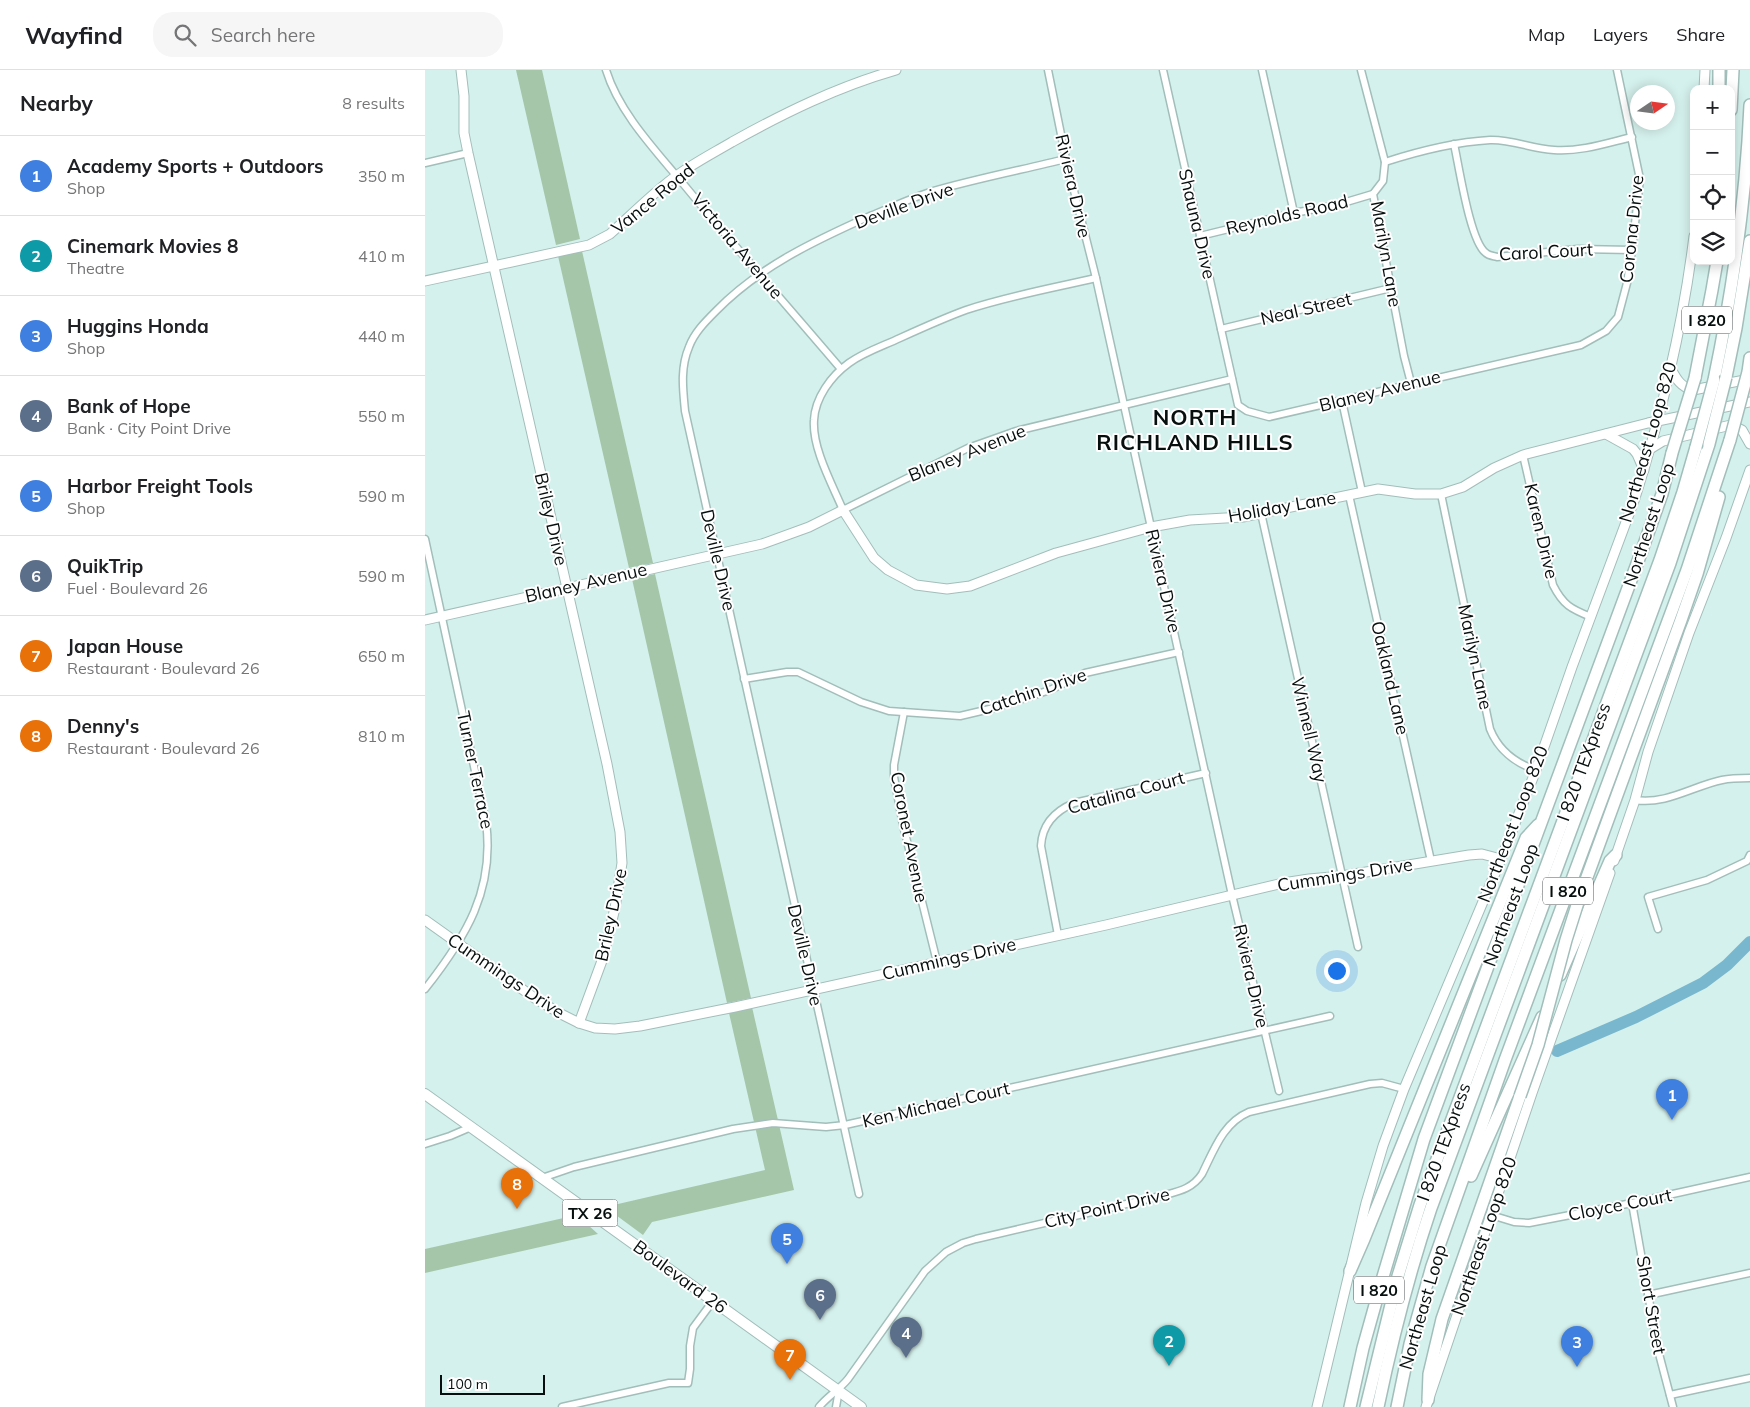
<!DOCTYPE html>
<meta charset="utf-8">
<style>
:root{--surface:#fff;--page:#f6f6f6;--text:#202124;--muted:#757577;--line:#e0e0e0;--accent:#8f761b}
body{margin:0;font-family:Mulish,sans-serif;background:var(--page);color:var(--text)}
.controls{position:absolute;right:15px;top:15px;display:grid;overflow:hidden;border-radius:10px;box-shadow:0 2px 12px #0003}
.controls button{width:45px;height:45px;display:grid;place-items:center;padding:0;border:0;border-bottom:1px solid var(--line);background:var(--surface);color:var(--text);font:25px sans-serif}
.compass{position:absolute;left:1205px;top:15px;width:45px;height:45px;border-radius:50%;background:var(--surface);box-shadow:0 2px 12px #0003;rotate:77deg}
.scale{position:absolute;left:15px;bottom:12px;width:105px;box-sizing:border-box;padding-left:5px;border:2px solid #060f0e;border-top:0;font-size:14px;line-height:18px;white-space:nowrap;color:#060f0e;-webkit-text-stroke:4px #fff;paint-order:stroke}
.you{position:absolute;left:911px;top:900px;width:18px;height:18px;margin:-12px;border:4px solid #fff;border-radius:50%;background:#1a73e8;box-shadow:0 0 0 8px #1a73e833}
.badge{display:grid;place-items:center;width:32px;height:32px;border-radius:50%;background:var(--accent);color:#fff;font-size:16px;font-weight:700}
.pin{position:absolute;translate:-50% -41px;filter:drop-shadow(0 1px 2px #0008)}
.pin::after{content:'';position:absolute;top:26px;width:18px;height:15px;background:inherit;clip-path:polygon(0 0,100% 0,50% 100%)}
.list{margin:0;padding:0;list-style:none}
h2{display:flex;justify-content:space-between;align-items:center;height:65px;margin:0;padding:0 20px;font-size:21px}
h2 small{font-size:16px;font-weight:400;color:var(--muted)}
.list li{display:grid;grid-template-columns:32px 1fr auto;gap:15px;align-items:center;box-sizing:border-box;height:80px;padding:0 20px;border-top:1px solid var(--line)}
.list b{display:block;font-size:19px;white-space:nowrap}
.list p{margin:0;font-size:16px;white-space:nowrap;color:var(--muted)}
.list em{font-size:16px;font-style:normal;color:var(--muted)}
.icon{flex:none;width:28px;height:28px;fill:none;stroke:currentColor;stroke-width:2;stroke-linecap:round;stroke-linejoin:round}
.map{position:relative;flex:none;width:1325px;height:1337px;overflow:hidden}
header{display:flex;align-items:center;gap:30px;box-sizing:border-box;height:70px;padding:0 25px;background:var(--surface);border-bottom:1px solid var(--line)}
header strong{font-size:24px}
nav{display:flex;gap:28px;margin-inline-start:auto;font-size:18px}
.search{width:350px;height:45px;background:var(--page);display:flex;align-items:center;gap:12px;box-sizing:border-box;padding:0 18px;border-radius:20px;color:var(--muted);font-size:19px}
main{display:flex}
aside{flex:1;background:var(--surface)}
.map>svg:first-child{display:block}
.green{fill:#a6c6aa}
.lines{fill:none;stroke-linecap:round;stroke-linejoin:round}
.river{stroke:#79b7cf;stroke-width:12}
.street-casing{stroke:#a2beba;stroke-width:9}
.secondary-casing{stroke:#a2beba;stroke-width:11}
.primary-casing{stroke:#a2beba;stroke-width:12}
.highway-casing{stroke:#a2beba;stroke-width:14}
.street{stroke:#fff;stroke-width:6}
.secondary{stroke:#fff;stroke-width:9}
.primary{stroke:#fff;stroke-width:10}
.highway{stroke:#fff;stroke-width:11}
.highway-bridge-casing{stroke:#a2beba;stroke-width:14;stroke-linecap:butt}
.highway-bridge{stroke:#fff;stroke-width:11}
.labels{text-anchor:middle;stroke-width:4;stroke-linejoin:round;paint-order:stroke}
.shield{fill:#fff;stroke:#515756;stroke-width:1}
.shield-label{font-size:16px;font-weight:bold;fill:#060f0e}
.street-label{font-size:18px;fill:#060f0e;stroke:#fff}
.district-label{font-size:22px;font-weight:bold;letter-spacing:1px;fill:#060f0e;stroke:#fff}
</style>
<header>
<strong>Wayfind</strong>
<div class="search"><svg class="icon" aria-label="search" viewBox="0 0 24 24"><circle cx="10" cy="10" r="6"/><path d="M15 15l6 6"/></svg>Search here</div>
<nav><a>Map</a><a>Layers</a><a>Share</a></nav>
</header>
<main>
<aside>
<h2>Nearby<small>8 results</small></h2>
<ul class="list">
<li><span class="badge" style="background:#3f7fe0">1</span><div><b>Academy Sports + Outdoors</b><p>Shop</p></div><em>350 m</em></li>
<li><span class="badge" style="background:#0f9aa8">2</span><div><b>Cinemark Movies 8</b><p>Theatre</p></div><em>410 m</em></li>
<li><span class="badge" style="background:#3f7fe0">3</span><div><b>Huggins Honda</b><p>Shop</p></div><em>440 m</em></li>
<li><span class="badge" style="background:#5c6f8a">4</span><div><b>Bank of Hope</b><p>Bank · City Point Drive</p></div><em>550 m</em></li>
<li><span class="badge" style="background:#3f7fe0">5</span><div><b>Harbor Freight Tools</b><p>Shop</p></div><em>590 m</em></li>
<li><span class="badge" style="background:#5c6f8a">6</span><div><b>QuikTrip</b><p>Fuel · Boulevard 26</p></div><em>590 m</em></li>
<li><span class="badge" style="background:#e8710a">7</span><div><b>Japan House</b><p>Restaurant · Boulevard 26</p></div><em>650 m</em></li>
<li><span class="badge" style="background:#e8710a">8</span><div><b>Denny's</b><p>Restaurant · Boulevard 26</p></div><em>810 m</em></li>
</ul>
</aside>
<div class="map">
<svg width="1325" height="1337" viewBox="0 0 1325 1337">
<rect width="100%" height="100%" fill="#d5f1ed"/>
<g class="green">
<polygon points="91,0 117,0 155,169 131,175"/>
<polygon points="157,181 228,493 204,498 133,186"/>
<polygon points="230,504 326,928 302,933 207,509"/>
<polygon points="327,937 369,1120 227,1152 218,1165 180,1137 340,1100 304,943"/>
<polygon points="152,1145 173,1164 0,1203 0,1179"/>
</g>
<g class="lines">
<polyline class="river" points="1132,981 1211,947 1278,913 1302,895 1325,872"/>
<g class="street-casing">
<g id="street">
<path d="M181 0C194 43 232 82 260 116 311 178 364 238 416 299"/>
<polyline points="623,0 641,89 671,208 807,825 854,1021"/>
<polyline points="738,0 813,335 822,341 844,347 1156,275 1181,261 1193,247 1202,213 1207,180 1215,109 1192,0"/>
<polyline points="837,0 869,143"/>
<polyline points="936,0 960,92 958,111 948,124 979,286 986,313"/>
<path d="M1029 74C1034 96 1045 172 1061 183 1064 186 1069 186 1072 187L1153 179 1207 180"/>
<path d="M960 92C994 81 1029 72 1065 70 1086 69 1107 79 1129 80 1155 82 1182 73 1207 67"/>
<polyline points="0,93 43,83"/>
<polyline points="775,166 869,143 911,135 948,124"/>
<path d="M671 208C628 218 583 226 541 240 519 248 497 258 475 268 458 276 439 282 424 293 406 306 390 328 389 350 387 378 407 414 418 440L543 378 591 361 807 309"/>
<polyline points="796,259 966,218"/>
<polyline points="917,331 937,422"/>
<path d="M1098 385 1128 515C1138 535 1146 539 1166 547"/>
<path d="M1016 424 1065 659C1073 679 1090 693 1111 700"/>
<polyline points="924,425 1006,791"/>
<polyline points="836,443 933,877"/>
<path d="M0 469 61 752C70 820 41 867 0 919"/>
<polyline points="319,609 362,602 373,602 436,632 464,641 535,646 569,638 625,620 660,603 754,582"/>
<polyline points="479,642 469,695 469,707 478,755 512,892"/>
<path d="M1210 730C1241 735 1268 716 1297 710 1306 708 1316 708 1325 708"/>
<polyline points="1233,859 1223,827 1282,810 1322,791 1325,785"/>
<path d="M633 865 616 776C617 755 630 741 649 733L781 703"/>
<polyline points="0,1074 25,1066 46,1057"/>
<polyline points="117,1108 149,1097 308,1059 348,1053 401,1057 420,1055 905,946"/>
<path d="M434 1124 260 341C258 320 255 298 264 277 269 263 280 252 291 241 334 197 389 171 445 146 465 138 484 129 505 122 549 109 596 100 641 89"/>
<polyline points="1207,1133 1233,1280 1248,1337"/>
<polyline points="1066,1145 1089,1152 1104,1153 1207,1133 1325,1107"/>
<polyline points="1223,1225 1325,1203"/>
<polyline points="1245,1325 1325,1308"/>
<polyline points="137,1337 244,1313 263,1313 265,1299 265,1276 268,1258 288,1231"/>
<path d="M394 1337C403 1326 414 1320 423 1309L500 1201 521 1182 538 1173 551 1169 740 1125C755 1121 768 1118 777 1104 789 1080 798 1053 824 1042L945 1014 957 1013 979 1019"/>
<polyline points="411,1337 414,1320"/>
</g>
</g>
<g class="secondary-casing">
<g id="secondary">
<polyline points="36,0 39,26 39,63 43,83 182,694 195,762 197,793 190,838 178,888 154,953"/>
<polyline points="1279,19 1280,0"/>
<path d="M0 211 164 175 185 164C204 147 222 129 242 113 261 97 285 85 307 72 359 43 412 17 471 0"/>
<path d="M1245 297C1251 308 1255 317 1268 320L1325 309"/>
<polyline points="1181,364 1208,379 1212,384 1219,400"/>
<polyline points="1225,379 1238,371 1306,355 1317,360 1325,374"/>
<polyline points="0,550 337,474 384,457 418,440 449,488 463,500 491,515 522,519 545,516 631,483 726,457 765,450 818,447 953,419 990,424 1016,424 1038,417 1069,398 1098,385 1223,353 1325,332"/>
<polyline points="1189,791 1210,730 1223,682 1264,563 1301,468 1325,400"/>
<polyline points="0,850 111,929 136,944 154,953 170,958 190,959 215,956 310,937 681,855 858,813 884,809 917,806 1044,785 1057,784 1076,789"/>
<path d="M892 1337 941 1133 958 1076 979 1019 1076 789 1111 700 1147 597 1210 428C1237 343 1258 255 1269 166"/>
<polyline points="1001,1337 1107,1023 1185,803"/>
</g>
</g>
<g class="primary-casing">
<polyline id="primary" points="0,1024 436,1337"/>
</g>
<g class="highway-casing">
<g id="highway">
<polyline points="1294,0 1294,19"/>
<polyline points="1306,40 1308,0"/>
<polyline points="1323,302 1325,288"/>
<polyline points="1301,307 1311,258 1325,171"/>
<polyline points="1270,308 1287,220 1292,191"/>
<path d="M1289 310C1308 219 1321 128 1325 35"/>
<polyline points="1154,829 1256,550 1272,504 1294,427"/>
<polyline points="1135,905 1185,791 1191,785"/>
<polyline points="1046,1106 1117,947"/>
<polyline points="925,1201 939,1169 1101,768 1113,755"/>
<polyline points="1003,1330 1004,1304 1017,1249 1095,1026"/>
<polyline points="925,1337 938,1278 957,1210 999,1069 1216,483 1237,424 1247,383"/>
<polyline points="941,1337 973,1206 995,1135 1235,490 1258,422 1271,377"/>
<path d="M953 1337C967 1270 984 1203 1006 1138L1245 493 1284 374"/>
<polyline points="972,1337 985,1274 1007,1196 1080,990 1262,500 1305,370"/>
</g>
</g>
<use href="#street" class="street"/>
<use href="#secondary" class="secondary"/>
<use href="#primary" class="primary"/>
<use href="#highway" class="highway"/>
<g class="highway-bridge-casing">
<g id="highway-bridge">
<polyline points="1305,370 1323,302"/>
<polyline points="1284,374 1301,307"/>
<polyline points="1271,377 1289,310"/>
<polyline points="1247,383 1270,308"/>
<polyline points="1095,1026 1113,975 1141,870 1154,829"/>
</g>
</g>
<use href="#highway-bridge" class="highway-bridge"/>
</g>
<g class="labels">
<g class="shield">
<rect x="1257" y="236.5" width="50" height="27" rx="4"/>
<rect x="1118" y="807.5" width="50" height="27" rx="4"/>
<rect x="137.5" y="1129.5" width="55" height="27" rx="4"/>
<rect x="929" y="1206.5" width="50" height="27" rx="4"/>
</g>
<g class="shield-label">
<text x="1282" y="256">I 820</text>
<text x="1143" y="827">I 820</text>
<text x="165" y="1149">TX 26</text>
<text x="954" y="1226">I 820</text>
</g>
<g class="street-label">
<text transform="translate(648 116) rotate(77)" y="6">Riviera Drive</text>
<text transform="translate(228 129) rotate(-39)" y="6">Vance Road</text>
<text transform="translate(479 136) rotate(-20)" y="6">Deville Drive</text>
<text transform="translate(862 145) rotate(-13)" y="6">Reynolds Road</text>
<text transform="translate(772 154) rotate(77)" y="6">Shauna Drive</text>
<text transform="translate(1207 159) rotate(-84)" y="6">Corona Drive</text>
<text transform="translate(312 176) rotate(50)" y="6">Victoria Avenue</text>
<text transform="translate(1121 182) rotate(-3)" y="6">Carol Court</text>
<text transform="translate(961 184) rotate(80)" y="6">Marilyn Lane</text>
<text transform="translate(881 239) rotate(-13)" y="6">Neal Street</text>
<text transform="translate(955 321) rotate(-14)" y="6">Blaney Avenue</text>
<text transform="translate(1223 372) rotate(-74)" y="6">Northeast Loop 820</text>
<text transform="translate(542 383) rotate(-22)" y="6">Blaney Avenue</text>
<text transform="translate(857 437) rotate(-10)" y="6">Holiday Lane</text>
<text transform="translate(126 449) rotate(77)" y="6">Briley Drive</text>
<text transform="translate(1224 455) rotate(-72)" y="6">Northeast Loop</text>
<text transform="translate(1116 461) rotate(77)" y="6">Karen Drive</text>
<text transform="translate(293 490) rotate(77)" y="6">Deville Drive</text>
<text transform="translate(738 511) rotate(77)" y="6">Riviera Drive</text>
<text transform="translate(161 513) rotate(-13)" y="6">Blaney Avenue</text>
<text transform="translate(1050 587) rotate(78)" y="6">Marilyn Lane</text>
<text transform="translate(965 608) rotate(77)" y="6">Oakland Lane</text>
<text transform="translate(608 622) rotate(-19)" y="6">Catchin Drive</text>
<text transform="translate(884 660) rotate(77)" y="6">Winnell Way</text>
<text transform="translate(1159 692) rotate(-70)" y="6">I 820 TEXpress</text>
<text transform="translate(50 700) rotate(78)" y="6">Turner Terrace</text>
<text transform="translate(701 723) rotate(-15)" y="6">Catalina Court</text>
<text transform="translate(1088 754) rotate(-69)" y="6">Northeast Loop 820</text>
<text transform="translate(484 767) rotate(79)" y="6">Coronet Avenue</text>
<text transform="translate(920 805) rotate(-9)" y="6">Cummings Drive</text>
<text transform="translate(1086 835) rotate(-70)" y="6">Northeast Loop</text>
<text transform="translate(186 845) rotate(-78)" y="6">Briley Drive</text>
<text transform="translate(380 885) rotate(77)" y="6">Deville Drive</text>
<text transform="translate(524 889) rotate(-13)" y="6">Cummings Drive</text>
<text transform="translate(81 906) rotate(34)" y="6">Cummings Drive</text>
<text transform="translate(826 906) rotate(77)" y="6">Riviera Drive</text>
<text transform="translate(511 1035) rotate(-13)" y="6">Ken Michael Court</text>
<text transform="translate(1019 1072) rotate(-70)" y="6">I 820 TEXpress</text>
<text transform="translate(1195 1135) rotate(-11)" y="6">Cloyce Court</text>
<text transform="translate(682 1138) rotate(-13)" y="6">City Point Drive</text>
<text transform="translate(1059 1166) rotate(-71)" y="6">Northeast Loop 820</text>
<text transform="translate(255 1207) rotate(36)" y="6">Boulevard 26</text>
<text transform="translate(1226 1235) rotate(80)" y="6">Short Street</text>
<text transform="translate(998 1237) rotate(-74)" y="6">Northeast Loop</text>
</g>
<g class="district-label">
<text x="770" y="355">NORTH<tspan x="770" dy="25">RICHLAND HILLS</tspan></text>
</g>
</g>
</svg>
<div class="controls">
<button>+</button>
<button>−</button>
<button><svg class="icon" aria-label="locate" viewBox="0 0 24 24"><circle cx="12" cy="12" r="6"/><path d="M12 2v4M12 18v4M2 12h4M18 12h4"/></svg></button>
<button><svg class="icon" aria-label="layers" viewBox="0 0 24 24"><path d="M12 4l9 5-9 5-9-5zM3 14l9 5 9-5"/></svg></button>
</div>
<svg class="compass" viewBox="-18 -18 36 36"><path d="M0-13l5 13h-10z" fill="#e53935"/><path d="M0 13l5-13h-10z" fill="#757577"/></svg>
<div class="scale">100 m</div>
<div class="you"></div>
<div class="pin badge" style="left:1247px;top:1050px;background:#3f7fe0">1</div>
<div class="pin badge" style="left:744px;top:1296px;background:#0f9aa8">2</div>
<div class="pin badge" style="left:1152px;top:1297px;background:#3f7fe0">3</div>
<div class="pin badge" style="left:481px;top:1288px;background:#5c6f8a">4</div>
<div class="pin badge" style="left:362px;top:1194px;background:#3f7fe0">5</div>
<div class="pin badge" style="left:395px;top:1250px;background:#5c6f8a">6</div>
<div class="pin badge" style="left:365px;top:1310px;background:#e8710a">7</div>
<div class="pin badge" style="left:92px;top:1139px;background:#e8710a">8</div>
</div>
</main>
